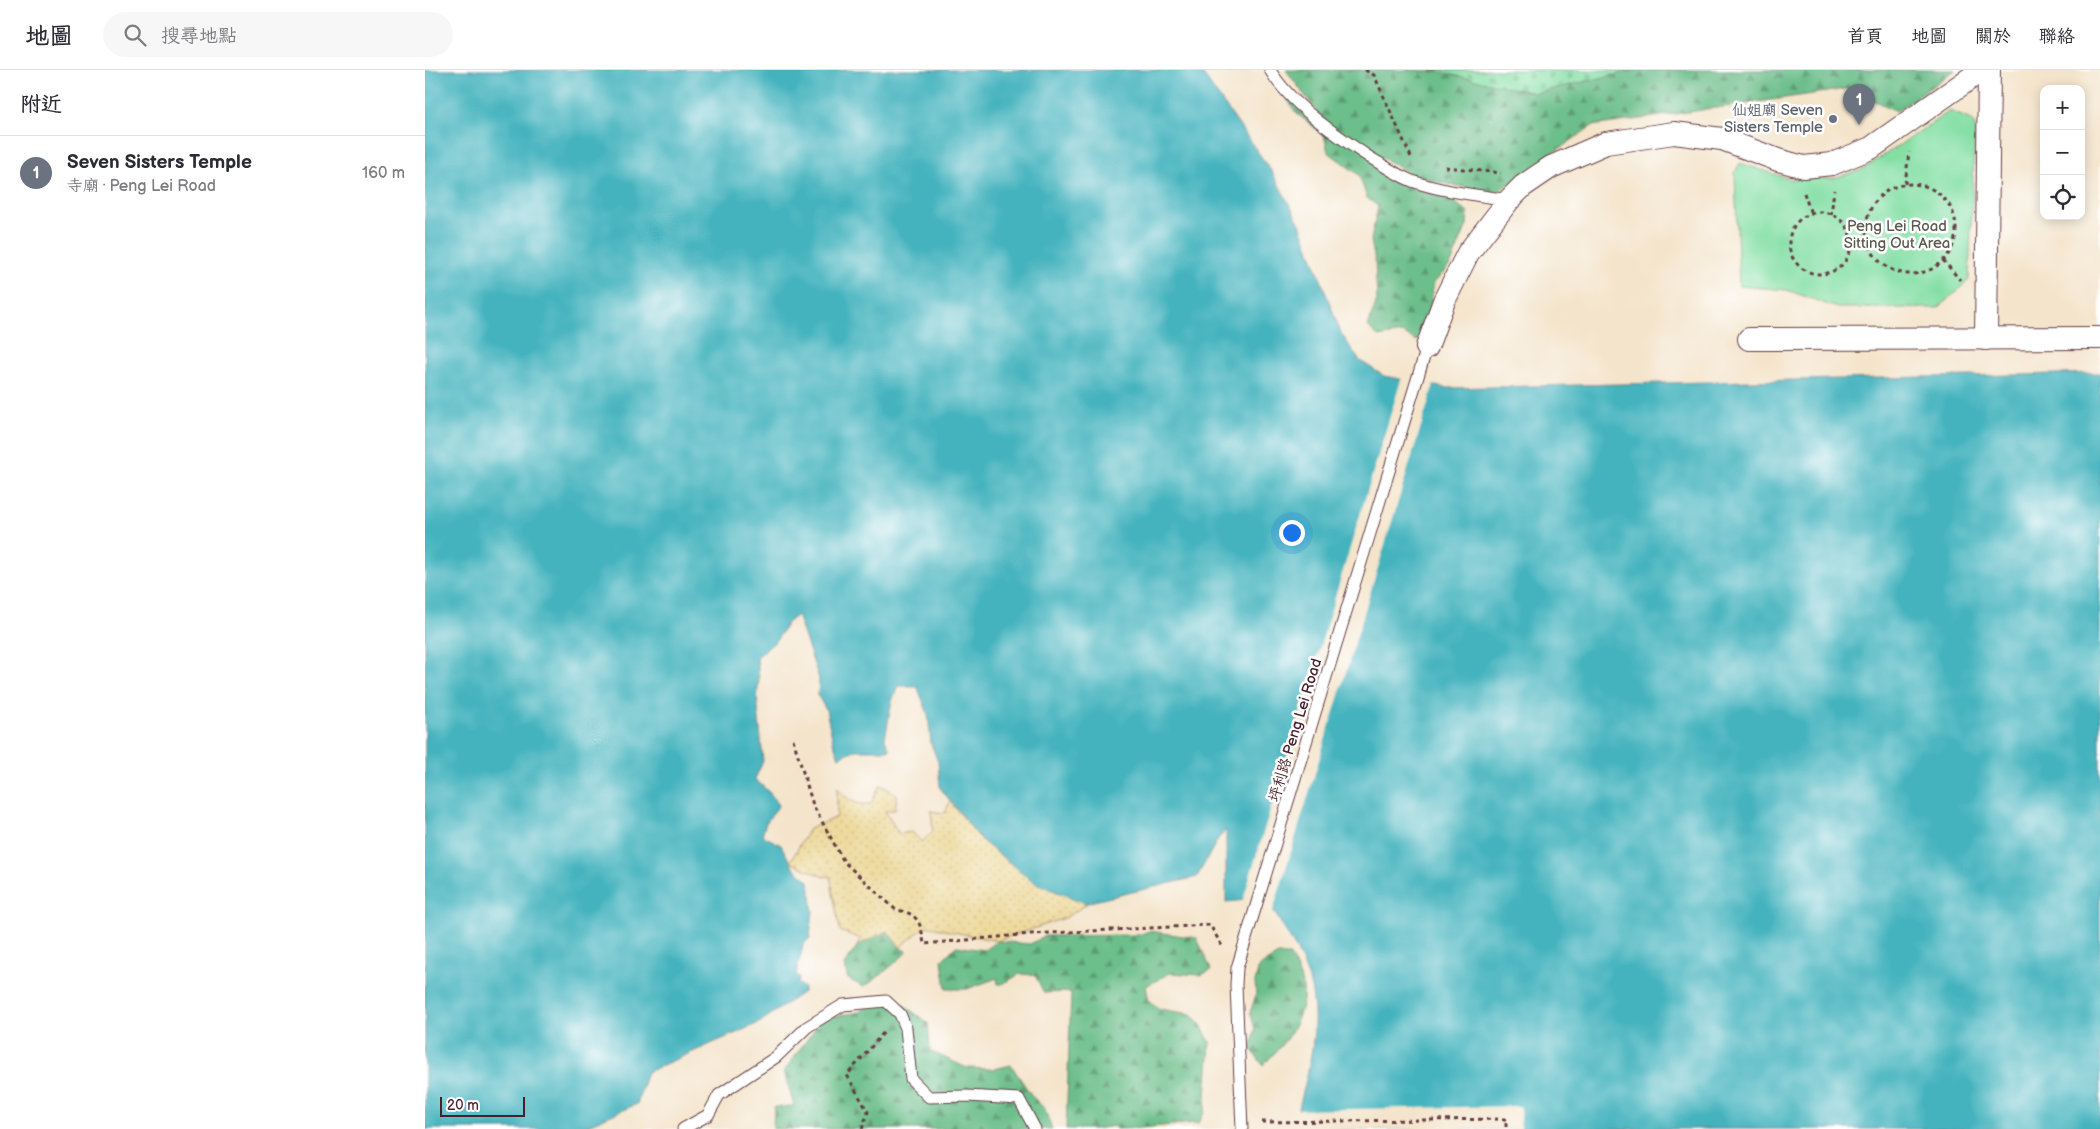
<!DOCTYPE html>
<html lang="zh-TW">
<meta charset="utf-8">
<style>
:root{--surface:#fff;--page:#f7f7f7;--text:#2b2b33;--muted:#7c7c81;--line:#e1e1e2;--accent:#1f6fb2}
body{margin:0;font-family:"Balsamiq Sans","LXGW WenKai TC",sans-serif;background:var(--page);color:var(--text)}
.controls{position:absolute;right:15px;top:15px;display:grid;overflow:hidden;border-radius:10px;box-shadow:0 2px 12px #0003}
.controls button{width:45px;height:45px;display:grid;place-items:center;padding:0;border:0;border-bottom:1px solid var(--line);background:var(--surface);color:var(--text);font:25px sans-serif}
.scale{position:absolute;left:15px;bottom:12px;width:85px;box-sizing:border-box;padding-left:5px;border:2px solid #4a1f2b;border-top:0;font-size:14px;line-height:18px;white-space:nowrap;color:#4a1f2b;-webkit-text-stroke:4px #fff;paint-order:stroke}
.you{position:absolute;left:866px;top:462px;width:18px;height:18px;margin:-12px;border:4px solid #fff;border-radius:50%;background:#1a73e8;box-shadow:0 0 0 8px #1a73e833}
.badge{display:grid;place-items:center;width:32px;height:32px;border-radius:50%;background:var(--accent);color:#fff;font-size:16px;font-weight:700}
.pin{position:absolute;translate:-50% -41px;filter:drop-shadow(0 1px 2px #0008)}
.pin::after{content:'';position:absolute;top:26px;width:18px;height:15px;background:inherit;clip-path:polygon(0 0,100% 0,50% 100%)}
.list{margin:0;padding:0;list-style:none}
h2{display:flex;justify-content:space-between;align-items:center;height:65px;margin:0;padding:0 20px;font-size:21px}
h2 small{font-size:16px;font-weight:400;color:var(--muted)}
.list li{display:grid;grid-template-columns:32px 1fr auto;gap:15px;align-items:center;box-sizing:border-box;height:75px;padding:0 20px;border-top:1px solid var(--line)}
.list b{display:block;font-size:19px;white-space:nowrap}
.list p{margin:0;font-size:16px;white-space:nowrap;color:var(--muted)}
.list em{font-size:16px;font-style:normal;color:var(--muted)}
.icon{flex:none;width:28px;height:28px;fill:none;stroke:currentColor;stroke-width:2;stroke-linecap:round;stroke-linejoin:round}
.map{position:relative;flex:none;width:1675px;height:1059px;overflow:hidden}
header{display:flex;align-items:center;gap:30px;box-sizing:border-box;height:70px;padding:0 25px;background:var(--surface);border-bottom:1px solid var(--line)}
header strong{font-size:24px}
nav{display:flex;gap:28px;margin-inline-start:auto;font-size:18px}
.search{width:350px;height:45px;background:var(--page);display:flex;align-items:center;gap:12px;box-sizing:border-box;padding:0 18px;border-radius:28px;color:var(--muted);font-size:19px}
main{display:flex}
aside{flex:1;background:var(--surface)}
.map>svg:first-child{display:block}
.green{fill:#85dfa5;stroke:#687f68}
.forest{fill:url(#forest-firs);stroke:#5b6e5a}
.sand{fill:url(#sand-dots);stroke:#9c7c64}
.cemetery{fill:url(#cemetery-stones);stroke:#687f68}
.water{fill:#44b3be;stroke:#476974}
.pier{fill:#f4e4cb}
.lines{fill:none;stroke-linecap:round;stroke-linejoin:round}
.service-casing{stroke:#643d43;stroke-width:13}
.minor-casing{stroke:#643d43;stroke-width:24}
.path{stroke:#643d43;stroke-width:3;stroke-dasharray:4 4;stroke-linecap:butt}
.service{stroke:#fff;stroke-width:11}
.minor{stroke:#fff;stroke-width:22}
.worship-dot{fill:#6b7280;stroke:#fff;stroke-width:2}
.labels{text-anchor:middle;stroke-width:5;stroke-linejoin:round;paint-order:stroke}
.worship-label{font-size:15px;fill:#5b616d;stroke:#fff;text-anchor:end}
.park-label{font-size:15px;fill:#5c5950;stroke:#fff}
.street-label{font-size:15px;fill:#4a1f2b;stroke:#fff}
</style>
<header>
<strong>地圖</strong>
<div class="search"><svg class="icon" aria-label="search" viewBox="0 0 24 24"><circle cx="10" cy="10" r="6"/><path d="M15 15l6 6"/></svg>搜尋地點</div>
<nav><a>首頁</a><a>地圖</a><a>關於</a><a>聯絡</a></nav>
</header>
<main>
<aside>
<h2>附近<small></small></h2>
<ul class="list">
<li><span class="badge" style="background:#6b7280">1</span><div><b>Seven Sisters Temple</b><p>寺廟 · Peng Lei Road</p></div><em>160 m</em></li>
</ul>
</aside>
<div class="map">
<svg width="1675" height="1059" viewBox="0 0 1675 1059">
<defs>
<pattern id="forest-firs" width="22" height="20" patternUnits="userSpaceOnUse" patternTransform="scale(1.25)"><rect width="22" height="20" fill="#6cbe8a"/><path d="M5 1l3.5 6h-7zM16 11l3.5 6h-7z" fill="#5b9a71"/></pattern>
<pattern id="sand-dots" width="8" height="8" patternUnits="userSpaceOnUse" patternTransform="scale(1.25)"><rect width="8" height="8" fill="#eeda9e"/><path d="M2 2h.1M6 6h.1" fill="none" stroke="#cebb88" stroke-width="1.8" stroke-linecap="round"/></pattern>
<pattern id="cemetery-stones" width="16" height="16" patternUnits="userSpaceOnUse" patternTransform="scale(1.25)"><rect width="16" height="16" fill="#85dfa5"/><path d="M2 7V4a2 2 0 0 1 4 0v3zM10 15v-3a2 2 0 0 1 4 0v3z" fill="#74bf8e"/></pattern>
</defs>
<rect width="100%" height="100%" fill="#fff"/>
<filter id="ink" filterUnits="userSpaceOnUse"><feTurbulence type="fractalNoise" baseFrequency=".02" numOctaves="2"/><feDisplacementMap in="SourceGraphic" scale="10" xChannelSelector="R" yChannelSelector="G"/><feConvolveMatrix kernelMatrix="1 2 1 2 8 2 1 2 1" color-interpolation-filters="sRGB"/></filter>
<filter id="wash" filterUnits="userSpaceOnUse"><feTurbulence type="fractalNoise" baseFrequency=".0096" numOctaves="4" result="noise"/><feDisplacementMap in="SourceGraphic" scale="20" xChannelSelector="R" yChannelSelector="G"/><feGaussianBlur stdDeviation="1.12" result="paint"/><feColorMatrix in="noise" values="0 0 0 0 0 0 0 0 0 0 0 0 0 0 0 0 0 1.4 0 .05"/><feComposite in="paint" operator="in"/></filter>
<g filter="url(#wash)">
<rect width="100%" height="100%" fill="#f4e4cb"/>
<polygon class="green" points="1525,41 1546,50 1550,56 1544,210 1513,238 1412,238 1362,220 1314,216 1310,102 1315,93 1365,109 1408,108 1437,100"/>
<g class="forest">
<polygon points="861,0 989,0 1011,2 1013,0 1110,23 1210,0 1530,0 1472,41 1422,19 1167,56 1072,122 1026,115 988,105 904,58"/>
<polygon points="851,11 981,115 1029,131 1043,143 1042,155 1026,194 1009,213 1003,249 992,271 977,263 953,267 943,256 952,230 950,191 946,170 953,136 942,128 934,105 903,82 899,65 871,43"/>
<polygon points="449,861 462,861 475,877 482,882 456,905 439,917 423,909 419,895 433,875"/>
<path d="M724 861 772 868 786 900 776 905 745 903 721 916 724 931 735 939 766 944 776 955 785 972 780 1041 774 1053C746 1054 719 1059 691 1059L689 1056 670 1059H641L646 922 619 923 610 905 595 904 577 914H573L572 908 542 919H521L517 890 531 876 559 880 572 871 605 874 620 866 714 865Z"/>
<path d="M853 885H865C871 898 881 915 878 930 874 957 857 976 838 995L826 979 830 959 825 942 831 925 830 912 834 896Z"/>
<polygon points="453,930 479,935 503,953 505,981 542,998 569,999 586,995 607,1026 620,1039 627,1059 348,1059 349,1037 369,1036 359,1001 397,949 434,942"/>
</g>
<path class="sand" d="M455 715 472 724 470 740 460 741 474 764 487 762 497 772 508 761 506 741 520 743 525 731 557 771 618 816 663 833 640 848 572 871 501 856 475 877 462 861 433 875 436 869 415 861 405 806 399 807 365 792 384 759 412 747V717C421 729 430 736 446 734Z"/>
<polygon class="cemetery" points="1006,0 1210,0 1110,23"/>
<path class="water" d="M0 0H775L847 102 875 154 916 263 934 290 959 306 1021 318 1675 303V1059H869C881 1006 901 952 880 898 870 874 854 851 841 828L801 832V760L793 769 772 807 660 833 612 814 557 771 515 718 513 692 506 674 503 644 492 616H473L467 631 460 669 465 680H430L414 687 408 672 401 640 393 626 394 609 372 545 362 553 351 571 332 587 334 609 332 627 338 691 330 709 345 723 354 735 341 753 337 765 356 775 368 797 384 811 388 841 385 868 378 875 371 905 375 907 373 913 379 918 378 922 334 953 222 1002 212 1034 154 1059H0Z"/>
<g class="pier">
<polygon points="977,307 1009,314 847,844 840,831 817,833"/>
<polygon points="1095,1036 1096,1059 866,1059 870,1040"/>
</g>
</g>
<g filter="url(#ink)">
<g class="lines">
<g class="service-casing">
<g id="service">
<path d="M845 0C865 34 911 65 944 87 958 95 972 105 987 111 1019 122 1052 125 1084 130"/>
<polyline points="258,1059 283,1045 294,1025 351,987 382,957 418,935 461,931 475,944 481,958 486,1009 504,1027 542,1026 594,1029 610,1059"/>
<polyline points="817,1059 811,915 812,898 1002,277"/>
</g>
</g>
<g class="minor-casing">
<g id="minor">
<polyline points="1324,269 1675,268"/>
<polyline points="1561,269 1564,0"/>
<polyline points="1002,277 1019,231 1043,183 1084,130 1098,116 1126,97 1181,73 1249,63 1297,69 1353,90 1379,97 1407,94 1446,78 1557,0"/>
</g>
</g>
<g class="path">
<polyline points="940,0 949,5 986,87"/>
<polyline points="1020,97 1076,103"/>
<polyline points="1480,114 1484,82"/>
<circle cx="1486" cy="159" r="45"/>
<polyline points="1379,123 1386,144"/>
<circle cx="1395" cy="173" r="31"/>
<polyline points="1406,145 1409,120"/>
<polyline points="1426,169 1443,173"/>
<polyline points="1518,190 1535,210"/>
<path d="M368 669 388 735 419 792 471 840C494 843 496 854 499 874L606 864 785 855 797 876"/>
<polyline points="837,1052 1081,1049 1081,1059"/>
<polyline points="437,1059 443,1042 422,1005 460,961"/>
</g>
<use href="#service" class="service"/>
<use href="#minor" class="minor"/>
</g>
</g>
<circle class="worship-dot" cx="1408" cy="49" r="5"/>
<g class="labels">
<g class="worship-label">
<text x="1398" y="45">仙姐廟 Seven<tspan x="1398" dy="17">Sisters Temple</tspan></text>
</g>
<g class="park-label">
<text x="1472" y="161">Peng Lei Road<tspan x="1472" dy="17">Sitting Out Area</tspan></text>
</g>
<g class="street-label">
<text transform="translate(870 660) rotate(-73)" y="5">坪利路 Peng Lei Road</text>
</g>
</g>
</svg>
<div class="controls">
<button>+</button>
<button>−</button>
<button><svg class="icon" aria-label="locate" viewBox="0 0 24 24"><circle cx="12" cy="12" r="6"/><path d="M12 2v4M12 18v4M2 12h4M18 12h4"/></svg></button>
</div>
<div class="scale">20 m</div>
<div class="you"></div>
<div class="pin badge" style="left:1434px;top:55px;background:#6b7280">1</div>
</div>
</main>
